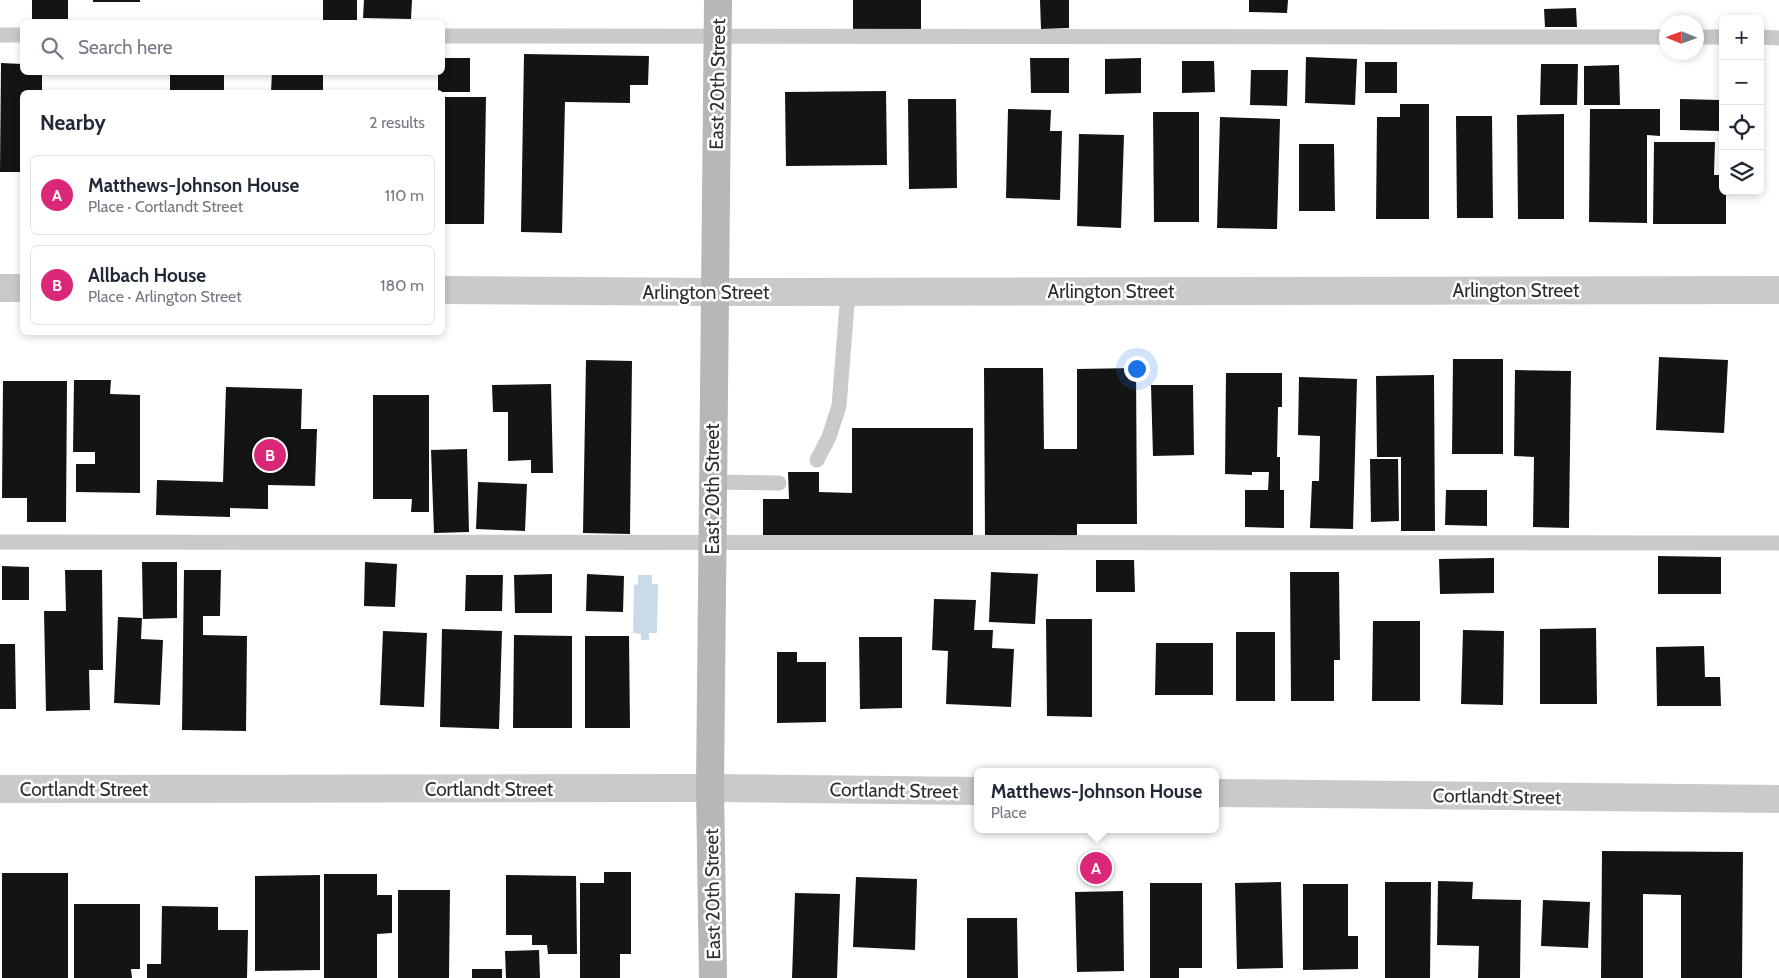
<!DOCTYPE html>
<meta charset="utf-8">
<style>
:root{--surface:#fff;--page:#f2f2f3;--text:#1f2937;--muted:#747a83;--line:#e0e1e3;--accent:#db2777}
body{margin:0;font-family:Cabin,sans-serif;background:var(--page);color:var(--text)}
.controls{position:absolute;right:15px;top:15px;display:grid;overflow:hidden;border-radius:8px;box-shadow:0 2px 8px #0003}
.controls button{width:45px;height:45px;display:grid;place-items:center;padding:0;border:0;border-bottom:1px solid var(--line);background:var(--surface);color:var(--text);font:25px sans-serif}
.compass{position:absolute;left:1659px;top:15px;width:45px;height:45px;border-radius:50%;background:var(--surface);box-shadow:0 2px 8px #0003;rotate:271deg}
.you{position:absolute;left:1136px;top:368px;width:18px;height:18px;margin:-12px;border:4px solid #fff;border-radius:50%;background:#1a73e8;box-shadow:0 0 0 8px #1a73e833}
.badge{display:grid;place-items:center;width:32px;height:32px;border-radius:50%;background:var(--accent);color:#fff;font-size:16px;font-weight:700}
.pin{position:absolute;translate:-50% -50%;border:2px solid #fff;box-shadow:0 1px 5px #0006}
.popup{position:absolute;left:974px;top:768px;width:245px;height:65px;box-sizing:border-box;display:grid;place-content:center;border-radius:8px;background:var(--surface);filter:drop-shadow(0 1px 4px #0005);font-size:16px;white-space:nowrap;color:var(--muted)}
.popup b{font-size:19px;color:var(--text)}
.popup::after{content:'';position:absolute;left:50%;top:100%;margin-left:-10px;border:10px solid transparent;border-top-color:var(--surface)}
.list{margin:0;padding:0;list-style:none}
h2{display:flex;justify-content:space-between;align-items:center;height:65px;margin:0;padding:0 20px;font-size:21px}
h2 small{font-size:16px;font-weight:400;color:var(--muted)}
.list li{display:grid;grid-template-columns:32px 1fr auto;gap:15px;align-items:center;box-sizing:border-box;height:80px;margin:0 10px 10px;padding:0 10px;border:1px solid var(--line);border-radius:8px}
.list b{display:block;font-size:19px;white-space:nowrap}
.list p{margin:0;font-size:16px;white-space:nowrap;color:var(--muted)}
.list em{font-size:16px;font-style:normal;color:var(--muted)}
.icon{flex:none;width:28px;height:28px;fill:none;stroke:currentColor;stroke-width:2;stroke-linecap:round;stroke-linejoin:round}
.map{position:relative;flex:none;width:1779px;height:978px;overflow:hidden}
.search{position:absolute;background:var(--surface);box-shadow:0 2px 8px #0003;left:20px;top:20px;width:425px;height:55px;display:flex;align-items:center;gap:12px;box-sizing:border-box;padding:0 18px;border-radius:8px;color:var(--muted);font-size:19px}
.panel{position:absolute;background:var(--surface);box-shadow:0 2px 8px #0003;left:20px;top:90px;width:425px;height:245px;border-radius:8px}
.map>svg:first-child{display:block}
.water{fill:#c9dbe8}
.building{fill:#141414}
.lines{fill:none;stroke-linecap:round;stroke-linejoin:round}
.lane{stroke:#cacaca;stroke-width:15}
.street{stroke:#cacaca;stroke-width:28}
.secondary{stroke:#b7b7b7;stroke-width:28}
.labels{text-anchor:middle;stroke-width:5;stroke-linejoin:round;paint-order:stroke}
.street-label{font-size:19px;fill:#2d2d2d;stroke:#fff}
</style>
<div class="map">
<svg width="1779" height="978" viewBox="0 0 1779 978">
<rect width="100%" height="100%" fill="#fff"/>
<polygon class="water" points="638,575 652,575 652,584 658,584 657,633 649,633 649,640 641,640 641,634 633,633 634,585 638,584"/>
<g class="building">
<rect x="32" y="0" width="36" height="19"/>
<rect x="93" y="0" width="47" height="2"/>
<rect x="323" y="0" width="34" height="22"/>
<polygon points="364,0 412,0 411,19 363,18"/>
<rect x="853" y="0" width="68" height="29"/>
<polygon points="1040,0 1069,0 1069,28 1041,29"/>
<polygon points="1249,0 1288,0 1287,13 1249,12"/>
<polygon points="1576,8 1577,27 1545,27 1544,9"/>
<polygon points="524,54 649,56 648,85 630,85 630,103 565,102 562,233 521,232"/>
<polygon points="1306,57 1357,59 1355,105 1305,103"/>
<polygon points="442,58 470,58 470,92 438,92 438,72 442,72"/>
<polygon points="1030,58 1069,58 1069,93 1031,93"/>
<polygon points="1141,58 1141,93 1105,94 1105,59"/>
<polygon points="1182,61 1214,61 1215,92 1182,93"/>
<rect x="1365" y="62" width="32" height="31"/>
<polygon points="1,63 22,64 22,72 42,72 42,92 22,92 22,172 0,172"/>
<polygon points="1541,64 1578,64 1577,105 1540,105"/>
<polygon points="1619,65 1620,105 1584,105 1584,66"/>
<polygon points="1251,70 1288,70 1287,106 1250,105"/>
<rect x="170" y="72" width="54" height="20"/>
<polygon points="272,72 323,72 323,92 271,92"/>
<polygon points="334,90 357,91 357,92 334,92"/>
<polygon points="886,91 887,165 786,166 785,92"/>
<polygon points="442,97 486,97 484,224 442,224"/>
<polygon points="908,99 956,99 957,188 909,189"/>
<polygon points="1680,99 1719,100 1719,131 1680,130"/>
<polygon points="1400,104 1429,104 1429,219 1376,219 1377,117 1400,117"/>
<polygon points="1008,109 1051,110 1050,131 1062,131 1060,200 1006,198"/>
<polygon points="1590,109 1660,109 1660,136 1647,135 1647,223 1589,222"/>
<polygon points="1153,112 1199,112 1199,222 1154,222"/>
<polygon points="1564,114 1564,219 1518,219 1517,115"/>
<polygon points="1456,116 1492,116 1493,218 1457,218"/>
<polygon points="1220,117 1280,119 1277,229 1217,228"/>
<polygon points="1079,134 1124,135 1121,228 1077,226"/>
<polygon points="1654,142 1715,142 1714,175 1723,175 1723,191 1726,191 1726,224 1653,224"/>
<polygon points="1299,144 1334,144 1335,211 1299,211"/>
<polygon points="1659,357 1728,360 1724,433 1656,430"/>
<polygon points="1453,359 1503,359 1503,454 1452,454"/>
<polygon points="586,360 632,361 630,534 583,533"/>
<polygon points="984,368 1043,368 1044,449 1077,449 1077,369 1136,368 1137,524 1077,524 1077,538 985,538"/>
<polygon points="1515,370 1571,371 1569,528 1533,527 1534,457 1514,456"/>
<polygon points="1226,373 1282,373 1282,407 1278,407 1277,457 1280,457 1280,490 1284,490 1284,528 1245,527 1245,490 1268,490 1269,472 1252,472 1252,475 1225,474"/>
<polygon points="1434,375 1435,531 1401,531 1401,457 1377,457 1376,376"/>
<polygon points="1299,377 1357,379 1353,529 1310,528 1312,481 1319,481 1320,436 1298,435"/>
<polygon points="74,380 111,380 110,394 140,395 140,493 76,492 76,464 95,464 95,452 73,452"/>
<polygon points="3,381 67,381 66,522 27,522 27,498 2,498"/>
<polygon points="551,384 553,473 531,473 531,460 508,461 508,412 493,412 492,385"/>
<polygon points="1151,385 1193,385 1194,455 1153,456"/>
<polygon points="226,387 302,389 301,429 317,429 315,486 268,485 268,509 230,508 230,517 156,515 157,480 223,482"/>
<polygon points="373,395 429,395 429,512 411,512 412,499 373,499"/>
<polygon points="852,428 973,428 973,540 763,541 763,499 789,499 788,472 819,472 819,492 852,493"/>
<polygon points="467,449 469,532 434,533 431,450"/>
<polygon points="1370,459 1398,459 1399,521 1371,522"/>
<polygon points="478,482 527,484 525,531 476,529"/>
<polygon points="1446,490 1487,490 1487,526 1445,525"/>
<polygon points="1658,556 1721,557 1721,594 1658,594"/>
<polygon points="1494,558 1494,593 1440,594 1439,559"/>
<polygon points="1096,560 1134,560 1135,592 1096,592"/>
<polygon points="142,562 177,562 177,618 143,619"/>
<polygon points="365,562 397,564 395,607 364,606"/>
<polygon points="2,566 29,567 29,600 2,600"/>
<polygon points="65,570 102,570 103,670 89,670 90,710 46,711 44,611 66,611"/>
<polygon points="184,570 221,570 220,616 203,616 203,635 247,636 246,731 182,730"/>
<polygon points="991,572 1038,574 1035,624 989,622"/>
<polygon points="1290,572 1339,572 1340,660 1334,660 1334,701 1291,701"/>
<polygon points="552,574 552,613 515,613 514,575"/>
<polygon points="587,574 624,576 623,612 586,611"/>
<polygon points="466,575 503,575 502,611 465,611"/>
<polygon points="934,599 976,600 974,630 993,630 992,648 1014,649 1011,707 946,704 948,651 932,650"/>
<polygon points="118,617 142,618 141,639 163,640 160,705 114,703"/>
<polygon points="1046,619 1092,619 1092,717 1047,716"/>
<polygon points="1373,621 1420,621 1420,701 1372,701"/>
<polygon points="1596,628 1597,704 1540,704 1540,629"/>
<polygon points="442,629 502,631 499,729 440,727"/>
<polygon points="1463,630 1504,631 1503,705 1461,704"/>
<polygon points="383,631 427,633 424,707 380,705"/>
<rect x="1236" y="632" width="39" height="69"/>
<polygon points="514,635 572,636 572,728 513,728"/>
<polygon points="585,636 629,636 630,728 585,728"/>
<polygon points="859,637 902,637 902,708 860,709"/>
<polygon points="1156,643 1213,643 1213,695 1155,695"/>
<polygon points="0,644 15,644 16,709 0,709"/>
<polygon points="1704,646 1705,677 1720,677 1721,706 1657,706 1656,647"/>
<polygon points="777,652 797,652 797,662 826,662 826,722 777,723"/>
<polygon points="1602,851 1743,852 1742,978 1681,978 1681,895 1643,894 1643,978 1601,978"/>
<polygon points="604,872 631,872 631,954 620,954 620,978 580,978 580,883 604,883"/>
<rect x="2" y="873" width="66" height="105"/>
<polygon points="324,874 377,874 377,895 392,895 392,933 377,934 377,978 324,978"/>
<polygon points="320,875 320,970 255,971 255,876"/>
<polygon points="506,875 576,876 577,954 548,954 547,945 532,945 532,935 506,935"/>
<polygon points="856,877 917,879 915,950 853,947"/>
<polygon points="1438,881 1473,882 1472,899 1521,900 1520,978 1478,978 1479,946 1437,945"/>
<polygon points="1281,882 1283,968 1237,969 1235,883"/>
<polygon points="1385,882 1431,882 1430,978 1385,978"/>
<polygon points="1150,883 1202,883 1202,968 1179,968 1179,978 1150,978"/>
<polygon points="1303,884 1348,884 1348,936 1358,936 1358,969 1303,970"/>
<polygon points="398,890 450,890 449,978 398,978"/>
<polygon points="1123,891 1124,971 1077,972 1075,892"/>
<polygon points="795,893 840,894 837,978 792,978"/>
<polygon points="1543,900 1590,902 1588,948 1541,946"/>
<polygon points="74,904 140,904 140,969 131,969 132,978 74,978"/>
<polygon points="162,906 218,907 218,930 248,930 247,978 147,978 147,964 161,964"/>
<polygon points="967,918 1017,918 1018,978 967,978"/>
<polygon points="539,950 540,978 506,978 505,951"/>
<rect x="472" y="969" width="30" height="9"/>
</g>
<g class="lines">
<g class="lane">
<polyline points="0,35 22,35"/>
<polyline points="442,36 1666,37"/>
<polyline points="1696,37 1723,37"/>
<polyline points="1760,37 1779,38"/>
<polyline points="817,460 829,437 839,406 848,292"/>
<polyline points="713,482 779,483"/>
<polyline points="0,542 1779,543"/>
</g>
<g class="street">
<polyline points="0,288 22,288"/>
<polyline points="442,290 714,292 1779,290"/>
<polyline points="0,789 710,788 977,791"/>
<polyline points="1215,793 1779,799"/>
</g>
<polyline class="secondary" points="713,978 710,788 718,0"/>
</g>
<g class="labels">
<g class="street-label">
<text transform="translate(717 84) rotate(-89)" y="7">East 20th Street</text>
<text x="1516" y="297">Arlington Street</text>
<text x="1111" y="298">Arlington Street</text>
<text x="706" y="299">Arlington Street</text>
<text transform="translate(712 489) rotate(-90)" y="7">East 20th Street</text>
<text x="84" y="796">Cortlandt Street</text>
<text x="489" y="796">Cortlandt Street</text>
<text transform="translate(894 790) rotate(1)" y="7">Cortlandt Street</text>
<text transform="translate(1497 796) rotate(1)" y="7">Cortlandt Street</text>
<text transform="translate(712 894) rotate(-91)" y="7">East 20th Street</text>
</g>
</g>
</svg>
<div class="controls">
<button>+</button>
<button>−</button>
<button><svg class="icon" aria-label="locate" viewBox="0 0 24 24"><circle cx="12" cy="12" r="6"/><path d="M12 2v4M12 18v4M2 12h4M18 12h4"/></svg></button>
<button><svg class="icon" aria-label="layers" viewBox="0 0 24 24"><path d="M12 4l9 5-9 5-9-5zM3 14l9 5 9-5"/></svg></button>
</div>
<svg class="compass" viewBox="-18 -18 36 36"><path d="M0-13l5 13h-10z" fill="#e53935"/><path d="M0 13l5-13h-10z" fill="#747a83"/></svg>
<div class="you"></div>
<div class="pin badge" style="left:1096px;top:868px">A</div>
<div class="popup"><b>Matthews-Johnson House</b>Place</div>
<div class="pin badge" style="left:270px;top:455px">B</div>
<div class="search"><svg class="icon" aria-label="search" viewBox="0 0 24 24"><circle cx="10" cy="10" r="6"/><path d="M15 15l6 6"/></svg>Search here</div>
<section class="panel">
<h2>Nearby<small>2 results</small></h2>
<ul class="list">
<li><span class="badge">A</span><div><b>Matthews-Johnson House</b><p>Place · Cortlandt Street</p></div><em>110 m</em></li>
<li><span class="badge">B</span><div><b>Allbach House</b><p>Place · Arlington Street</p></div><em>180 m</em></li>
</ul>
</section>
</div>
